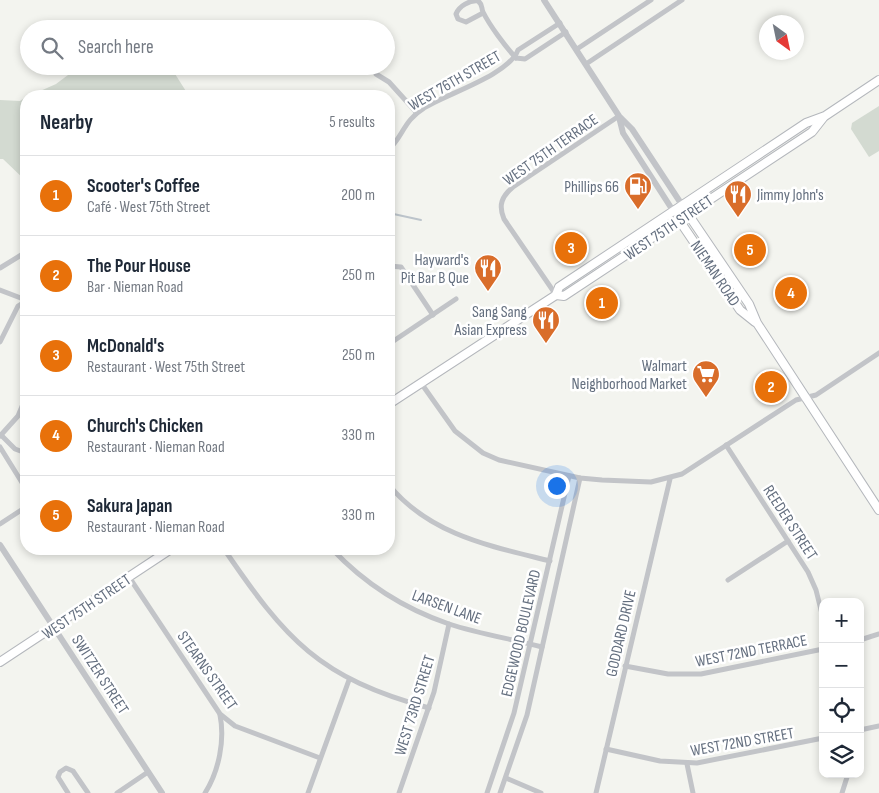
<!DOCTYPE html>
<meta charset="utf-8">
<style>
:root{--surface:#fff;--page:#f2f2f3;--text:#1f2937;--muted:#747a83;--line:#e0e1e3;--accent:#d96d2a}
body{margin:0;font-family:"Sofia Sans Condensed",sans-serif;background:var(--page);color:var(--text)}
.controls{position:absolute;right:15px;bottom:15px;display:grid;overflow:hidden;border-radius:10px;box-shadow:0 2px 8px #0003}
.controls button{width:45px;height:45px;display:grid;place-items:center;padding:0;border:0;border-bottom:1px solid var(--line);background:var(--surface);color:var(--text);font:25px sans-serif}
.compass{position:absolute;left:759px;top:15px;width:45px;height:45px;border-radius:50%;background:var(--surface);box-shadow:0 2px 8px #0003;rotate:147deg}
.you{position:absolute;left:556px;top:485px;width:18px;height:18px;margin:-12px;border:4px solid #fff;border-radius:50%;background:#1a73e8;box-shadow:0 0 0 8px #1a73e833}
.badge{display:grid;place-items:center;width:32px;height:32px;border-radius:50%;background:var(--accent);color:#fff;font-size:16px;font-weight:700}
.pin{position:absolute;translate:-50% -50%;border:2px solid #fff;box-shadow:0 1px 5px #0006}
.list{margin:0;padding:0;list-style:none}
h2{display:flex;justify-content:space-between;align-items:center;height:65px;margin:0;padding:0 20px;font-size:21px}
h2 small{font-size:16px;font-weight:400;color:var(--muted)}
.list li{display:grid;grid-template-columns:32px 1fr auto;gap:15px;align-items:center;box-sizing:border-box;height:80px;padding:0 20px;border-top:1px solid var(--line)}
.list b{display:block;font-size:19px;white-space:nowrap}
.list p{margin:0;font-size:16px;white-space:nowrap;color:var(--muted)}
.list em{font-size:16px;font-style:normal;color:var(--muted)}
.icon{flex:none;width:28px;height:28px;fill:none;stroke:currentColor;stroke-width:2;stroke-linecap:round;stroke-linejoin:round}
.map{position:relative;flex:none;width:879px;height:793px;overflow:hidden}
.search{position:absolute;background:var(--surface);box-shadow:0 2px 8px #0003;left:20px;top:20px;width:375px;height:55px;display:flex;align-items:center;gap:12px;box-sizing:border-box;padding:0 18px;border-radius:28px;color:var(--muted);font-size:19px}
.panel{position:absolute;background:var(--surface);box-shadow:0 2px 8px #0003;left:20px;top:90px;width:375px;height:465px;border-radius:20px}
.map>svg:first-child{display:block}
.green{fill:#d3dad1}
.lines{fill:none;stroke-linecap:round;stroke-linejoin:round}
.stream{stroke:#bcc4cb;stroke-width:2}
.secondary-casing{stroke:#b4b7bc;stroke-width:10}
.minor{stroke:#c2c4c8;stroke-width:5}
.tertiary{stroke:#c2c4c8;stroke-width:6}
.secondary{stroke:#fff;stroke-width:8}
.labels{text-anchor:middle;stroke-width:5;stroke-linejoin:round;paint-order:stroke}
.street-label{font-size:16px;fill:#646f7f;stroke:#fff}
.poi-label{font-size:16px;fill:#646f7f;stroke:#fff;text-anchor:end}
</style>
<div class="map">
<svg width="879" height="793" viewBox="0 0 879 793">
<rect width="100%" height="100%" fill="#f3f4ef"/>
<g class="green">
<polygon points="80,66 170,66 189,96 29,96 56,84"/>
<polygon points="26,97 26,181 3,159 0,159 0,100 20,101"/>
<polygon points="879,106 879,151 869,157 851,129 852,123"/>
</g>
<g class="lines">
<polyline class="stream" points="389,213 421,220"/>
<g class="secondary-casing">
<g id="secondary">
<polyline points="688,214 749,304 757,323 879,510"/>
<polyline points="679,220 740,310 755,322"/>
<polyline points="556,295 564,296 812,132 823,118"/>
<polyline points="389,404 556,295 559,287 806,123 825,116 879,80"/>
<polyline points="0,662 171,549"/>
</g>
</g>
<g class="minor">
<path d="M483 13 466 22 458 19 456 14C459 6 470 0 478 1 483 4 481 8 483 12 490 26 505 46 516 58"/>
<polyline points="577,49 651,0"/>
<polyline points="516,58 525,59 566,32"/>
<polyline points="586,64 682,0"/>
<polyline points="376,74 389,82 417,113"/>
<path d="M389 149C402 138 404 120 424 108 446 94 509 75 518 50L560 23"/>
<polyline points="389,266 401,267 433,315"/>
<polyline points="0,268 26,252"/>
<polyline points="0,290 26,300"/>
<path d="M556 295 504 219C498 205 502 196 513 187L619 116"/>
<polyline points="0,342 18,306 26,301"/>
<polyline points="389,344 456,299"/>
<polyline points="421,383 455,431 483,453 499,460 580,478 602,480 651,482 682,474 796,400 816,395 879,353"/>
<polyline points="1,435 15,449 26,453"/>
<polyline points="0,436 18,416 26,397"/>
<polyline points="726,445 808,572 816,590 823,618"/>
<polyline points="0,447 26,489"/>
<path d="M389 485C430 535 490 546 550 561"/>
<polyline points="0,524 26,507"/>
<path d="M224 549C286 640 319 678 429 708"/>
<path d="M332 549C364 583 405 609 449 624 480 634 512 639 542 647"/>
<polyline points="129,577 220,714 235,726 320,758"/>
<polyline points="728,580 788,541"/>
<polyline points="860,640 879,634"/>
<polyline points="625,666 668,674 701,674 823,649"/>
<polyline points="860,730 879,726"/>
<polyline points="606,749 660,761 697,763 823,738"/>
<polyline points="687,764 693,793"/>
<polyline points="506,778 541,793"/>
<polyline points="68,793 58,777 60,772 66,768 73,771 88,793"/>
<polyline points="117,793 148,772"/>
<path d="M205 793C219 771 225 740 220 715"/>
<polyline points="308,793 349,680"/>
<polyline points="399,793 434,692 449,624"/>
<polyline points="487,793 514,713 569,476"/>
<polyline points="500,793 527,715 580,478"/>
<polyline points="596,793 670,479"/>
<polyline points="842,793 848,774"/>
</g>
<g class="tertiary">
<polyline points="544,0 619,116 632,129 688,214"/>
<polyline points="619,117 623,133 679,220"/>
<polyline points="0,545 162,793"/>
</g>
<use href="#secondary" class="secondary"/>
</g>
<defs>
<g id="fuel-pin" transform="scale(1.4375)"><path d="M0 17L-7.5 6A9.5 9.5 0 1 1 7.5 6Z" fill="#d96d2a" stroke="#fff"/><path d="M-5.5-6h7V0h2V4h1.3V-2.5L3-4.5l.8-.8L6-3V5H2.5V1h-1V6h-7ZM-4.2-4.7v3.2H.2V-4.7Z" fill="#fff"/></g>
<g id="restaurant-pin" transform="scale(1.4375)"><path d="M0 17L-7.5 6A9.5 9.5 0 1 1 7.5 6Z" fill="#d96d2a" stroke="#fff"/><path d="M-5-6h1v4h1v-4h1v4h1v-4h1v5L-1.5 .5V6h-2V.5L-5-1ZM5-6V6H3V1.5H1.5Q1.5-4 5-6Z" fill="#fff"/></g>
<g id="supermarket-pin" transform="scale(1.4375)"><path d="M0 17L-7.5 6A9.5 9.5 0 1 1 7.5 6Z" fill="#d96d2a" stroke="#fff"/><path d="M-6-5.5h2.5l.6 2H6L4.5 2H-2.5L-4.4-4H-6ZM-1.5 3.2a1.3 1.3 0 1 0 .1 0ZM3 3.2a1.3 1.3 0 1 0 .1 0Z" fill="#fff"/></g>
</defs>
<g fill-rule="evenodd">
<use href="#fuel-pin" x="638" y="186"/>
<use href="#restaurant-pin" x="738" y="194"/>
<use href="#restaurant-pin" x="488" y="268"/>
<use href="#restaurant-pin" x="546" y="320"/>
<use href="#supermarket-pin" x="706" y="374"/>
</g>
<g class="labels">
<g class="street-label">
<text transform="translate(454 80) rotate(-30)" y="6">WEST 76TH STREET</text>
<text transform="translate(550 149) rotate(-35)" y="6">WEST 75TH TERRACE</text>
<text transform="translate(668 227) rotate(-34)" y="6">WEST 75TH STREET</text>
<text transform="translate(716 273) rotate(56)" y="6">NIEMAN ROAD</text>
<text transform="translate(791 522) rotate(57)" y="6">REEDER STREET</text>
<text transform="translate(86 606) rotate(-34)" y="6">WEST 75TH STREET</text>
<text transform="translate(447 606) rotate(20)" y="6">LARSEN LANE</text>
<text transform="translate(520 633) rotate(-77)" y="6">EDGEWOOD BOULEVARD</text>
<text transform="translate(620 633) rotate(-77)" y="6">GODDARD DRIVE</text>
<text transform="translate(751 650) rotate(-11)" y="6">WEST 72ND TERRACE</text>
<text transform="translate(208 670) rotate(55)" y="6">STEARNS STREET</text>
<text transform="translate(101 674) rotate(57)" y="6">SWITZER STREET</text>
<text transform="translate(414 705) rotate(-73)" y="6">WEST 73RD STREET</text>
<text transform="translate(742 741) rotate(-10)" y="6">WEST 72ND STREET</text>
</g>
<g class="poi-label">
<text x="619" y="192">Phillips 66</text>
<text x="757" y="200" text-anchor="start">Jimmy John's</text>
<text x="469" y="265">Hayward's<tspan x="469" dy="18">Pit Bar B Que</tspan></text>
<text x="527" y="317">Sang Sang<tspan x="527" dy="18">Asian Express</tspan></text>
<text x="687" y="371">Walmart<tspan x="687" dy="18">Neighborhood Market</tspan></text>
</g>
</g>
</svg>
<div class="controls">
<button>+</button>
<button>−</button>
<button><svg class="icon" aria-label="locate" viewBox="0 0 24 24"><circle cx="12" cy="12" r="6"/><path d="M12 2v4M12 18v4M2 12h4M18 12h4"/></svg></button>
<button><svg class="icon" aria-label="layers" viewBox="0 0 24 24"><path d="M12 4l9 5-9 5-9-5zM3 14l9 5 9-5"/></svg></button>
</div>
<svg class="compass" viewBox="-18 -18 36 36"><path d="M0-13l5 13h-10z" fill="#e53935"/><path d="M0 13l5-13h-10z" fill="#747a83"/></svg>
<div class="you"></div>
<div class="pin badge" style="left:602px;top:303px;background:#e8710a">1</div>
<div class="pin badge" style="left:771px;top:387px;background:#e8710a">2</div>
<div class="pin badge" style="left:571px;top:248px;background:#e8710a">3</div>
<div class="pin badge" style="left:791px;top:293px;background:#e8710a">4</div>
<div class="pin badge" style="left:750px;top:250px;background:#e8710a">5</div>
<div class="search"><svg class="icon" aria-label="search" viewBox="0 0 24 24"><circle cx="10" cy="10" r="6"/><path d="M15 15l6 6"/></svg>Search here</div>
<section class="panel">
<h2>Nearby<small>5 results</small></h2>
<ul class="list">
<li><span class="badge" style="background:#e8710a">1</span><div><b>Scooter's Coffee</b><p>Café · West 75th Street</p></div><em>200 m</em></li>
<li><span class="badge" style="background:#e8710a">2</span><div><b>The Pour House</b><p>Bar · Nieman Road</p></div><em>250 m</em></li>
<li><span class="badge" style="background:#e8710a">3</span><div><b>McDonald's</b><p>Restaurant · West 75th Street</p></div><em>250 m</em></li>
<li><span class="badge" style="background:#e8710a">4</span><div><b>Church's Chicken</b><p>Restaurant · Nieman Road</p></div><em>330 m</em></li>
<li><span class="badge" style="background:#e8710a">5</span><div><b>Sakura Japan</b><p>Restaurant · Nieman Road</p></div><em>330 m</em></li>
</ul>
</section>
</div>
